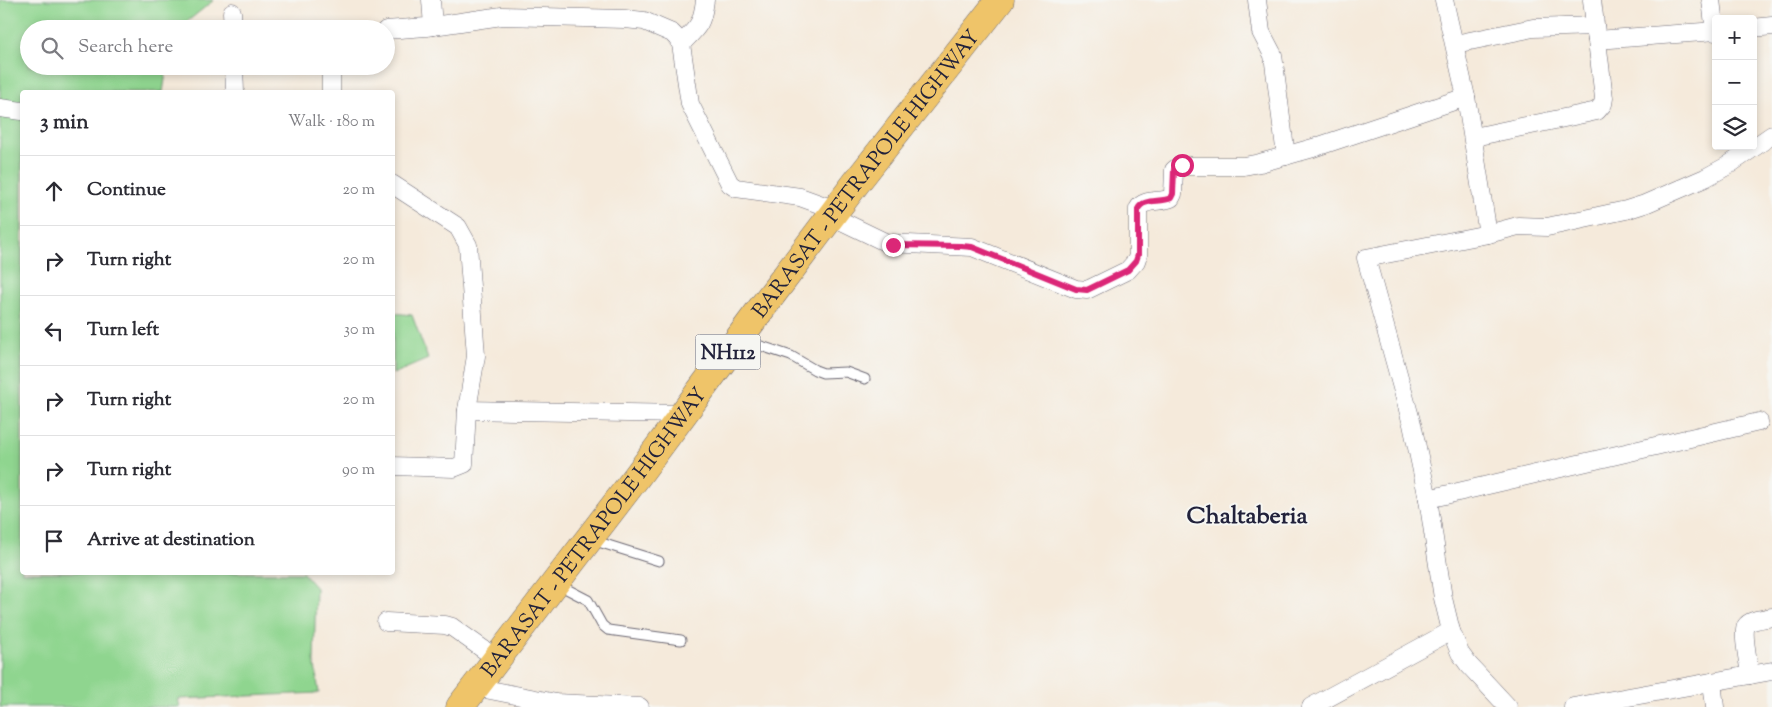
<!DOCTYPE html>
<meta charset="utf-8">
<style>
:root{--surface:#fff;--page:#f7f7f7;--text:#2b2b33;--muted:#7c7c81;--line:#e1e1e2}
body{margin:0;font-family:"Sorts Mill Goudy",serif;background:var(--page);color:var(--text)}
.controls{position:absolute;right:15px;top:15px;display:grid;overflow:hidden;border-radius:5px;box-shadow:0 2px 8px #0003}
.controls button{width:45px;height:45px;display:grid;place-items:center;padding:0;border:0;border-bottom:1px solid var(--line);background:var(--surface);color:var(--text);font:25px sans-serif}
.stop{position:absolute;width:15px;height:15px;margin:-11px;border:4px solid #db2777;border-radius:50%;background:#fff}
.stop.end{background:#db2777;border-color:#fff;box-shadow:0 1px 5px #0008}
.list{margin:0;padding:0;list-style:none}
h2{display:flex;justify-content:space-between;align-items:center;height:65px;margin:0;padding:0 20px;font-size:21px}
h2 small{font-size:16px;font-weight:400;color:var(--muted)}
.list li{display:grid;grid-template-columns:32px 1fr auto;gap:15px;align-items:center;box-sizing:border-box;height:70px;padding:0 20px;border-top:1px solid var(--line)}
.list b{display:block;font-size:19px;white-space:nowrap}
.list em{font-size:16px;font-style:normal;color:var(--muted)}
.icon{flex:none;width:28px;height:28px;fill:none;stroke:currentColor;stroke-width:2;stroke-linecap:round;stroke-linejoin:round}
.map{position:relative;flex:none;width:1772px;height:707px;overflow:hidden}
.search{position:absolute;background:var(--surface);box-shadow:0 2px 8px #0003;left:20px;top:20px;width:375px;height:55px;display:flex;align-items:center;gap:12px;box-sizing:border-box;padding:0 18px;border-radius:28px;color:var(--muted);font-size:19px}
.panel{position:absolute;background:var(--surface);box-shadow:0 2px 8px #0003;left:20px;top:90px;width:375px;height:485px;border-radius:5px}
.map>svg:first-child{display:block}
.green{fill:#8fd58f;stroke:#587c65}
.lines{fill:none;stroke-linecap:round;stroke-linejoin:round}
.lane-casing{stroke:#6c6873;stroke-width:11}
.street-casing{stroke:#6c6873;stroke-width:19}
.highway-casing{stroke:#6c6873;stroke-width:29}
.lane{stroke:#fff;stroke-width:9}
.street{stroke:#fff;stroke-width:18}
.highway{stroke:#efc469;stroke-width:28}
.route{stroke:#db2777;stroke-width:6}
.labels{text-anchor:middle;stroke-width:4;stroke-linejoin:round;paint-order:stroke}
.shield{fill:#f6f6f2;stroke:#626272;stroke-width:1}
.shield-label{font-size:20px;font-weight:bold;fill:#22223b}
.street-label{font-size:21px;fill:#22223b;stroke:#f6f6f2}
.quarter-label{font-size:24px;font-weight:bold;fill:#22223b;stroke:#f6f6f2}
</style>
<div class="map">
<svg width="1772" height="707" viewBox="0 0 1772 707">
<rect width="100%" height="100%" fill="#f6f6f2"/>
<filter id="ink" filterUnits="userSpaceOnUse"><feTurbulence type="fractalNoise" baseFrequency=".02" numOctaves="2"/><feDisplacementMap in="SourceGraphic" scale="10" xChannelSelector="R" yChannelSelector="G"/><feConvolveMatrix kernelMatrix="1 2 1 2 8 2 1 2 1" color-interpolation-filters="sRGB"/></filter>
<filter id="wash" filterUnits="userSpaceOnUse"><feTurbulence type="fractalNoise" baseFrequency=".0096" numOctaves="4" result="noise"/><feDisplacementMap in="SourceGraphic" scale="20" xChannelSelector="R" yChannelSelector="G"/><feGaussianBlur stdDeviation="1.12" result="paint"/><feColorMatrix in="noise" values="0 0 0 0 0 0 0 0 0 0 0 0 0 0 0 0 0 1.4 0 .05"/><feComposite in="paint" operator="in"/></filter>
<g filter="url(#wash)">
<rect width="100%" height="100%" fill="#f5eadb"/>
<g class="green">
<polygon points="0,0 214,0 178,29 29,29 29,66 167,66 163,92 22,92 22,572 303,573 316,588 314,659 319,693 178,699 180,707 0,707"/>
<polygon points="393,313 412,315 428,359 393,374"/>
</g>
</g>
<g filter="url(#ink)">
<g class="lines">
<g class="lane-casing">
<g id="lane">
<polyline points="743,340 791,356 815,370 823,373 846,372 865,379"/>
<polyline points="592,540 659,561"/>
<polyline points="557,584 588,600 602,625 608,630 681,640"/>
</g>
</g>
<g class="street-casing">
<g id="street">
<polyline points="431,0 433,26"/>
<polyline points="1257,0 1261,32 1273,55 1286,156"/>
<polyline points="1444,0 1466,97 1488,234"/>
<polyline points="1711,0 1715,32"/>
<polyline points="232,12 233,29"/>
<polyline points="1753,28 1772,26"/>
<polyline points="386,30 426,27 502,16 625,19 644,21 672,33 677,38 681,44 690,104 730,184 736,188 800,197 836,210"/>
<polyline points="1597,40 1716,31"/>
<path d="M681 44C698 27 702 25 705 0"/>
<polyline points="1455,44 1533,28 1595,26"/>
<polyline points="234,66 235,92"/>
<polyline points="331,66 331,92"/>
<polyline points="0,108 22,111"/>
<polyline points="1474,137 1597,111 1603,104 1604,98 1592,0"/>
<polyline points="392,184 458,227 468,245 476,356 467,410 683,414"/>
<path d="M831 216 887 243 972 247 1076 289 1087 290 1128 270 1136 261 1138 255V209C1144 198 1161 203 1171 198L1173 194 1174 170 1179 166H1244L1260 163 1313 148 1466 97"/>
<polyline points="392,466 454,468 464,464 467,410"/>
<polyline points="1428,499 1759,422"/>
<polyline points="386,622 445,625 452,627 497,659"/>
<path d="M1750 675C1749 664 1742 635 1746 626 1750 619 1765 619 1772 617"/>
<polyline points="1712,682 1715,707"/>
<polyline points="475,687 556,703 640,707"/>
<polyline points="1311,707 1451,631"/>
<polyline points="1508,707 1468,664 1460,653 1451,631 1443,598 1428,499 1412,424 1366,258 1488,234 1518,226 1547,227 1626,210 1645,204 1705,178 1727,166 1772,135"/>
<polyline points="1573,707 1772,671"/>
</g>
</g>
<g class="highway-casing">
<g id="highway">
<path id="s1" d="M460 707 635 479 752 321 856 183 1000 0"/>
</g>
</g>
<use href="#lane" class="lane"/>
<use href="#street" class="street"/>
<use href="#highway" class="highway"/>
</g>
</g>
<g class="lines" filter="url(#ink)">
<path class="route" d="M893 245 961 246 972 247 1076 289 1087 290 1128 270 1136 261 1138 255V209C1143 198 1161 203 1171 198L1173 194 1174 170 1182 165"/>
</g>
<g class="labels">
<rect class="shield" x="695.5" y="334.5" width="65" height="35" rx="4"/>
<g class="shield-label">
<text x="728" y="359">NH112</text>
</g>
<g class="street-label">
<text dy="7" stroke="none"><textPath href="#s1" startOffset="670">BARASAT - PETRAPOLE HIGHWAY</textPath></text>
<text dy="7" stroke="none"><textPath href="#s1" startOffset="220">BARASAT - PETRAPOLE HIGHWAY</textPath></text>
</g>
<g class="quarter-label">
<text x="1247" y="523">Chaltaberia</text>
</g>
</g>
</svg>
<div class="controls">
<button>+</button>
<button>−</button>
<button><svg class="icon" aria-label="layers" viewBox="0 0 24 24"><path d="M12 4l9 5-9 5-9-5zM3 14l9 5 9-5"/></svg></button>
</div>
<div class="stop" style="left:1182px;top:165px"></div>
<div class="stop end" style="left:893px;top:245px"></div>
<div class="search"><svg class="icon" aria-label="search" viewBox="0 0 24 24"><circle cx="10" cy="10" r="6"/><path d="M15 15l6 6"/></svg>Search here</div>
<section class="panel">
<h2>3 min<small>Walk · 180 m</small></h2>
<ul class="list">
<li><svg class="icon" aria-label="ahead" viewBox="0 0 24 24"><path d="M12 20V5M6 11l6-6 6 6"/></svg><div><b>Continue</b></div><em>20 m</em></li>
<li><svg class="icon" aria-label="right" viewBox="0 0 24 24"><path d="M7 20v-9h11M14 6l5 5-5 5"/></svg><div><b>Turn right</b></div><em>20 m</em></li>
<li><svg class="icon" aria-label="left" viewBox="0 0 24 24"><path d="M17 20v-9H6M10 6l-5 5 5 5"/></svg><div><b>Turn left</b></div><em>30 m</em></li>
<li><svg class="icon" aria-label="right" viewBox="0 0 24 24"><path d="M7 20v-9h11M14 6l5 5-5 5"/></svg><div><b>Turn right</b></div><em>20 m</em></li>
<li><svg class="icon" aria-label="right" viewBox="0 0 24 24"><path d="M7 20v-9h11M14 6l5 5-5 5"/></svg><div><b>Turn right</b></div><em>90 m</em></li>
<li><svg class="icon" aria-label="arrive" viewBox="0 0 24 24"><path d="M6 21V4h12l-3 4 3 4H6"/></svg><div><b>Arrive at destination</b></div></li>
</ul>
</section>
</div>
